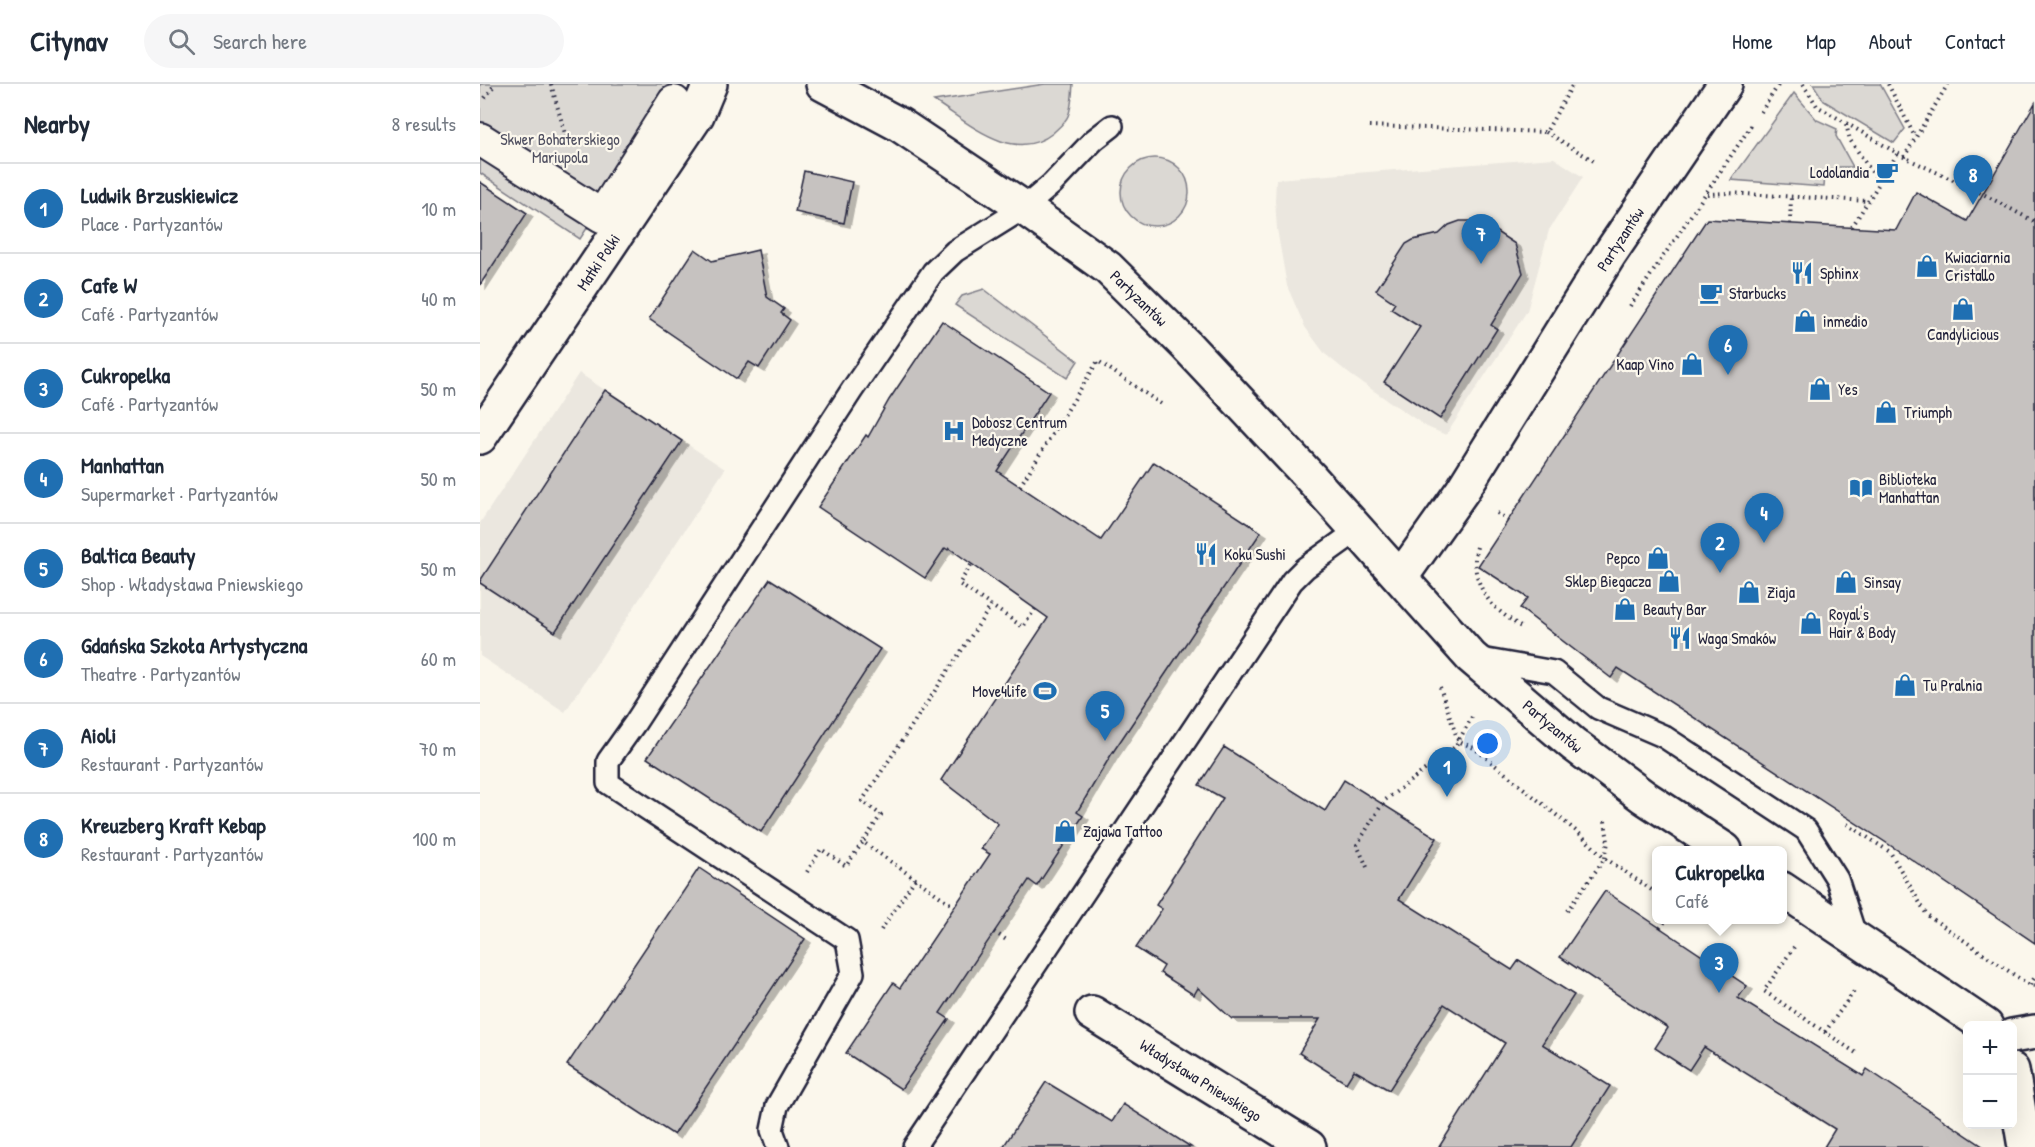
<!DOCTYPE html>
<meta charset="utf-8">
<style>
:root{--surface:#fff;--page:#f6f6f7;--text:#1f2937;--muted:#747a83;--line:#e0e1e3;--accent:#1f6fb2}
body{margin:0;font-family:"Patrick Hand",sans-serif;background:var(--page);color:var(--text)}
.controls{position:absolute;right:18px;bottom:18px;display:grid;overflow:hidden;border-radius:9px;box-shadow:0 6px 24px #0002}
.controls button{width:54px;height:54px;display:grid;place-items:center;padding:0;border:0;border-bottom:2px solid var(--line);background:var(--surface);color:var(--text);font:30px sans-serif}
.you{position:absolute;left:1008px;top:660px;width:21px;height:21px;margin:-15px;border:4px solid #fff;border-radius:50%;background:#1a73e8;box-shadow:0 0 0 9px #1a73e833}
.badge{display:grid;place-items:center;width:39px;height:39px;border-radius:50%;background:var(--accent);color:#fff;font-size:20px;font-weight:700}
.pin{position:absolute;translate:-50% -50px;filter:drop-shadow(0 2px 3px #0008)}
.pin::after{content:'';position:absolute;top:32px;width:21px;height:18px;background:inherit;clip-path:polygon(0 0,100% 0,50% 100%)}
.popup{position:absolute;left:1172px;top:762px;width:135px;height:78px;box-sizing:border-box;display:grid;place-content:center;border-radius:9px;background:var(--surface);filter:drop-shadow(0 2px 4px #0005);font-size:20px;white-space:nowrap;color:var(--muted)}
.popup b{font-size:22px;color:var(--text)}
.popup::after{content:'';position:absolute;left:50%;top:100%;margin-left:-12px;border:12px solid transparent;border-top-color:var(--surface)}
.list{margin:0;padding:0;list-style:none}
h2{display:flex;justify-content:space-between;align-items:center;height:78px;margin:0;padding:0 24px;font-size:26px}
h2 small{font-size:20px;font-weight:400;color:var(--muted)}
.list li{display:grid;grid-template-columns:39px 1fr auto;gap:18px;align-items:center;box-sizing:border-box;height:90px;padding:0 24px;border-top:2px solid var(--line)}
.list b{display:block;font-size:22px;white-space:nowrap}
.list p{margin:0;font-size:20px;white-space:nowrap;color:var(--muted)}
.list em{font-size:20px;font-style:normal;color:var(--muted)}
.icon{flex:none;width:33px;height:33px;fill:none;stroke:currentColor;stroke-width:2;stroke-linecap:round;stroke-linejoin:round}
.map{position:relative;flex:none;width:1555px;height:1063px;overflow:hidden}
header{display:flex;align-items:center;gap:36px;box-sizing:border-box;height:84px;padding:0 30px;background:var(--surface);border-bottom:2px solid var(--line)}
header strong{font-size:28px}
nav{display:flex;gap:33px;margin-inline-start:auto;font-size:21px}
.search{width:420px;height:54px;background:var(--page);display:flex;align-items:center;gap:15px;box-sizing:border-box;padding:0 21px;border-radius:33px;color:var(--muted);font-size:22px}
main{display:flex}
aside{flex:1;background:var(--surface)}
.map>svg:first-child{display:block}
.built{fill:#ebe7df}
.green{fill:#dbd8d3;stroke:#7e7d87;stroke-width:1.5}
.building{fill:#c6c2c0;stroke:#22223b;stroke-width:1.5;filter:url(#shadow)}
.lines{fill:none;stroke-linecap:round;stroke-linejoin:round}
.service-casing{stroke:#22223b;stroke-width:26}
.pedestrian-casing{stroke:#22223b;stroke-width:36}
.minor-casing{stroke:#22223b;stroke-width:38}
.tertiary-casing{stroke:#22223b;stroke-width:38}
.path{stroke:#22223b;stroke-width:4;stroke-dasharray:1.5 4.5;stroke-linecap:butt}
.service{stroke:#fbf7ec;stroke-width:21}
.pedestrian{stroke:#fbf7ec;stroke-width:32}
.minor{stroke:#fbf7ec;stroke-width:33}
.tertiary{stroke:#fbf7ec;stroke-width:33}
.labels{text-anchor:middle;stroke-width:4.5;stroke-linejoin:round;paint-order:stroke}
.park-label{font-size:16px;fill:#505061;stroke:#fbf7ec}
.poi-label{font-size:16px;fill:#22223b;stroke:#fbf7ec;text-anchor:start}
.street-label{font-size:16px;fill:#22223b;stroke:#fbf7ec}
</style>
<header>
<strong>Citynav</strong>
<div class="search"><svg class="icon" aria-label="search" viewBox="0 0 24 24"><circle cx="10" cy="10" r="6"/><path d="M15 15l6 6"/></svg>Search here</div>
<nav><a>Home</a><a>Map</a><a>About</a><a>Contact</a></nav>
</header>
<main>
<aside>
<h2>Nearby<small>8 results</small></h2>
<ul class="list">
<li><span class="badge">1</span><div><b>Ludwik Brzuskiewicz</b><p>Place · Partyzantów</p></div><em>10 m</em></li>
<li><span class="badge">2</span><div><b>Cafe W</b><p>Café · Partyzantów</p></div><em>40 m</em></li>
<li><span class="badge">3</span><div><b>Cukropelka</b><p>Café · Partyzantów</p></div><em>50 m</em></li>
<li><span class="badge">4</span><div><b>Manhattan</b><p>Supermarket · Partyzantów</p></div><em>50 m</em></li>
<li><span class="badge">5</span><div><b>Baltica Beauty</b><p>Shop · Władysława Pniewskiego</p></div><em>50 m</em></li>
<li><span class="badge">6</span><div><b>Gdańska Szkoła Artystyczna</b><p>Theatre · Partyzantów</p></div><em>60 m</em></li>
<li><span class="badge">7</span><div><b>Aioli</b><p>Restaurant · Partyzantów</p></div><em>70 m</em></li>
<li><span class="badge">8</span><div><b>Kreuzberg Kraft Kebap</b><p>Restaurant · Partyzantów</p></div><em>100 m</em></li>
</ul>
</aside>
<div class="map">
<svg width="1555" height="1063" viewBox="0 0 1555 1063">
<defs>
<filter id="shadow"><feDropShadow dx="6" dy="4" stdDeviation="0" flood-color="#0004"/></filter>
</defs>
<rect width="100%" height="100%" fill="#fbf7ec"/>
<filter id="ink" filterUnits="userSpaceOnUse"><feTurbulence type="fractalNoise" baseFrequency=".0167" numOctaves="2"/><feDisplacementMap in="SourceGraphic" scale="12" xChannelSelector="R" yChannelSelector="G"/><feConvolveMatrix kernelMatrix="1 2 1 2 8 2 1 2 1" color-interpolation-filters="sRGB"/></filter>
<g filter="url(#ink)">
<g class="built">
<polygon points="1074,74 1103,93 1069,146 1047,227 966,351 947,343 872,292 845,270 825,243 807,202 797,145 795,117 796,95"/>
<polygon points="99,289 245,385 85,628 0,572 0,439"/>
</g>
<g class="green">
<polygon points="0,0 192,0 191,15 100,155 0,89"/>
<path d="M565 0H593C592 10 592 23 588 32 585 39 578 44 573 49 533 81 489 39 454 17Z"/>
<polygon points="1333,0 1400,0 1425,45 1414,59 1344,17"/>
<polygon points="1314,9 1337,36 1357,45 1356,52 1373,83 1356,83 1345,91 1344,103 1251,96"/>
<circle cx="675" cy="108" r="34"/>
<polygon points="504,205 598,277 587,294 475,221 482,212"/>
</g>
<g class="building">
<polygon points="1555,19 1555,859 1425,771 1138,584 1131,594 1040,524 1048,514 998,482 1227,135 1416,146 1436,108 1487,137"/>
<polygon points="324,87 372,98 364,139 315,128"/>
<polygon points="0,98 47,129 0,201"/>
<polygon points="980,137 1000,137 1035,160 1043,189 1011,241 1017,245 960,335 904,298 940,243 911,225 915,219 896,206 926,160 933,156 959,150 969,141"/>
<polygon points="215,165 232,177 278,166 287,213 304,225 301,229 310,236 279,284 269,278 257,295 169,235"/>
<polygon points="462,237 569,308 517,387 621,456 674,378 781,448 631,671 597,728 603,732 557,802 549,796 460,929 469,935 421,1005 366,969 413,899 420,904 510,770 501,765 518,740 461,696 568,534 469,464 468,466 465,464 445,494 338,423 386,351 388,353 409,316"/>
<polygon points="125,306 202,357 75,548 0,499 0,497"/>
<polygon points="290,495 400,565 281,748 167,674"/>
<polygon points="744,663 845,727 864,696 957,754 919,815 1032,886 1039,876 1094,911 1062,960 1130,1002 1091,1063 959,1063 1025,959 964,920 909,1006 874,986 866,999 819,969 840,935 752,935 718,904 714,911 680,889 684,882 656,864 682,825 676,821 692,796 691,795 743,714 719,701"/>
<polygon points="219,784 325,855 194,1051 87,981"/>
<polygon points="1125,807 1267,902 1258,914 1383,992 1387,985 1504,1063 1344,1063 1355,1045 1224,963 1209,986 1175,964 1188,944 1080,873"/>
<polygon points="566,998 632,1038 643,1020 711,1063 523,1063"/>
</g>
<g class="lines">
<g class="service-casing">
<g id="service">
<polyline points="995,574 1074,588 1118,624 1183,652 1326,746 1357,795 1376,854"/>
<polyline points="298,1063 292,1046 297,1022 373,889 367,856 128,699 128,677 155,639 372,306 453,188 475,167 544,124 572,100 614,56 632,42"/>
<polyline points="434,1063 812,497 825,484 878,446"/>
</g>
</g>
<g class="pedestrian-casing">
<polyline id="pedestrian" points="0,55 122,132 194,18"/>
</g>
<g class="minor-casing">
<g id="minor">
<polyline points="0,353 217,31 230,0"/>
<polyline points="612,929 829,1063"/>
</g>
</g>
<g class="tertiary-casing">
<g id="tertiary">
<polyline points="343,0 420,41 544,124 628,184 706,261 830,393 991,573 1093,660 1164,713 1245,766"/>
<polyline points="921,493 982,407 1129,171 1245,0"/>
<polyline points="1302,805 1506,942"/>
<polyline points="1532,952 1555,948"/>
<polyline points="1532,986 1545,1063"/>
</g>
</g>
<g class="path">
<polyline points="71,0 88,60"/>
<polyline points="1323,0 1337,22 1424,73 1503,110 1555,138"/>
<polyline points="1408,0 1435,53"/>
<polyline points="5,14 15,0"/>
<polyline points="1281,28 1299,0"/>
<polyline points="1366,40 1370,56 1396,94"/>
<polyline points="889,42 1066,48 1093,0"/>
<polyline points="1066,48 1114,77"/>
<polyline points="1424,73 1468,0"/>
<polyline points="1227,110 1248,109 1388,117"/>
<polyline points="1310,140 1311,112"/>
<polyline points="1372,143 1418,69"/>
<polyline points="1150,222 1273,39"/>
<polyline points="540,402 618,277 684,322"/>
<polyline points="1017,429 1028,436"/>
<path d="M997 463C991 483 999 505 1012 520 1020 529 1033 537 1042 544"/>
<polyline points="491,481 479,500 543,543 555,525"/>
<polyline points="960,603 978,657 994,664 1101,751 1125,774"/>
<polyline points="1125,737 1128,758 1125,774"/>
<polyline points="1367,740 1410,768 1447,831 1549,901 1555,902"/>
<polyline points="887,783 877,761 904,717 975,663 993,631"/>
<polyline points="327,788 341,765 366,782 383,758"/>
<polyline points="475,823 383,758 401,731 382,717 511,522"/>
<polyline points="1087,827 1125,774 1176,809"/>
<polyline points="1180,844 1186,836"/>
<polyline points="401,846 435,795"/>
<polyline points="514,848 528,857"/>
<polyline points="1314,863 1284,907 1376,969"/>
<polyline points="1550,901 1555,893"/>
<polyline points="1345,948 1375,906"/>
</g>
<use href="#service" class="service"/>
<use href="#pedestrian" class="pedestrian"/>
<use href="#minor" class="minor"/>
<use href="#tertiary" class="tertiary"/>
</g>
</g>
<defs>
<g id="cafe-bare" transform="scale(1.8)"><path d="M-5.5-4.5H6V0H3Q3 3.5 0 3.5H-2.5Q-5.5 3.5-5.5 0ZM3-3.2v2h1.7v-2ZM-6 4.5H4V6H-6Z" fill="#1f6fb2" stroke="#fbf7ec" stroke-width="2.5" paint-order="stroke"/></g>
<g id="shop-bare" transform="scale(1.8)"><path d="M-5-2.5h2.3a2.7 3.5 0 0 1 5.4 0H5L5.5 6h-11ZM-1.5-2.5h3a1.5 2.3 0 0 0-3 0Z" fill="#1f6fb2" stroke="#fbf7ec" stroke-width="2.5" paint-order="stroke"/></g>
<g id="restaurant-bare" transform="scale(1.8)"><path d="M-5-6h1v4h1v-4h1v4h1v-4h1v5L-1.5 .5V6h-2V.5L-5-1ZM5-6V6H3V1.5H1.5Q1.5-4 5-6Z" fill="#1f6fb2" stroke="#fbf7ec" stroke-width="2.5" paint-order="stroke"/></g>
<g id="hospital-bare" transform="scale(1.8)"><path d="M-5-5h3v3.5h4V-5h3V5h-3V1.5h-4V5h-3Z" fill="#1f6fb2" stroke="#fbf7ec" stroke-width="2.5" paint-order="stroke"/></g>
<g id="library-bare" transform="scale(1.8)"><path d="M-6-4Q-3-5.5-.7-3.5V5Q-3 3-6 4ZM6-4Q3-5.5 .7-3.5V5Q3 3 6 4Z" fill="#1f6fb2" stroke="#fbf7ec" stroke-width="2.5" paint-order="stroke"/></g>
<g id="stadium-bare" transform="scale(1.8)"><path d="M0-5a6.5 5 0 1 0 0 10a6.5 5 0 1 0 0-10ZM-3.5-1.8h7v3.6h-7Z" fill="#1f6fb2" stroke="#fbf7ec" stroke-width="2.5" paint-order="stroke"/></g>
</defs>
<g fill-rule="evenodd">
<use href="#cafe-bare" x="1407" y="88"/>
<use href="#shop-bare" x="1447" y="182"/>
<use href="#restaurant-bare" x="1322" y="189"/>
<use href="#cafe-bare" x="1231" y="209"/>
<use href="#shop-bare" x="1483" y="225"/>
<use href="#shop-bare" x="1325" y="237"/>
<use href="#shop-bare" x="1212" y="280"/>
<use href="#shop-bare" x="1340" y="305"/>
<use href="#shop-bare" x="1406" y="328"/>
<use href="#hospital-bare" x="474" y="347"/>
<use href="#library-bare" x="1381" y="404"/>
<use href="#restaurant-bare" x="726" y="470"/>
<use href="#shop-bare" x="1178" y="474"/>
<use href="#shop-bare" x="1189" y="497"/>
<use href="#shop-bare" x="1366" y="498"/>
<use href="#shop-bare" x="1269" y="508"/>
<use href="#shop-bare" x="1145" y="525"/>
<use href="#shop-bare" x="1331" y="539"/>
<use href="#restaurant-bare" x="1200" y="554"/>
<use href="#shop-bare" x="1425" y="601"/>
<use href="#stadium-bare" x="565" y="607"/>
<use href="#shop-bare" x="585" y="747"/>
</g>
<g class="labels">
<g class="park-label">
<text x="80" y="61">Skwer Bohaterskiego<tspan x="80" dy="18">Mariupola</tspan></text>
</g>
<g class="poi-label">
<text x="1389" y="94" text-anchor="end">Lodolandia</text>
<text x="1465" y="179">Kwiaciarnia<tspan x="1465" dy="18">Cristallo</tspan></text>
<text x="1340" y="195">Sphinx</text>
<text x="1249" y="215">Starbucks</text>
<text x="1343" y="243">inmedio</text>
<text x="1483" y="256" text-anchor="middle">Candylicious</text>
<text x="1194" y="286" text-anchor="end">Kaap Vino</text>
<text x="1358" y="311">Yes</text>
<text x="1424" y="334">Triumph</text>
<text x="492" y="344">Dobosz Centrum<tspan x="492" dy="18">Medyczne</tspan></text>
<text x="1399" y="401">Biblioteka<tspan x="1399" dy="18">Manhattan</tspan></text>
<text x="744" y="476">Koku Sushi</text>
<text x="1160" y="480" text-anchor="end">Pepco</text>
<text x="1171" y="503" text-anchor="end">Sklep Biegacza</text>
<text x="1384" y="504">Sinsay</text>
<text x="1287" y="514">Ziaja</text>
<text x="1163" y="531">Beauty Bar</text>
<text x="1349" y="536">Royal's<tspan x="1349" dy="18">Hair &amp; Body</tspan></text>
<text x="1218" y="560">Waga Smaków</text>
<text x="1443" y="607">Tu Pralnia</text>
<text x="547" y="613" text-anchor="end">Move4life</text>
<text x="603" y="753">Zajawa Tattoo</text>
</g>
<g class="street-label">
<text transform="translate(1140 155) rotate(-57)" y="6">Partyzantów</text>
<text transform="translate(118 178) rotate(-56)" y="6">Matki Polki</text>
<text transform="translate(659 214) rotate(44)" y="6">Partyzantów</text>
<text transform="translate(1073 642) rotate(40)" y="6">Partyzantów</text>
<text transform="translate(721 996) rotate(32)" y="6">Władysława Pniewskiego</text>
</g>
</g>
</svg>
<div class="controls">
<button>+</button>
<button>−</button>
</div>
<div class="you"></div>
<div class="pin badge" style="left:967px;top:713px">1</div>
<div class="pin badge" style="left:1240px;top:489px">2</div>
<div class="pin badge" style="left:1239px;top:909px">3</div>
<div class="popup"><b>Cukropelka</b>Café</div>
<div class="pin badge" style="left:1284px;top:459px">4</div>
<div class="pin badge" style="left:625px;top:657px">5</div>
<div class="pin badge" style="left:1248px;top:291px">6</div>
<div class="pin badge" style="left:1001px;top:180px">7</div>
<div class="pin badge" style="left:1493px;top:121px">8</div>
</div>
</main>
